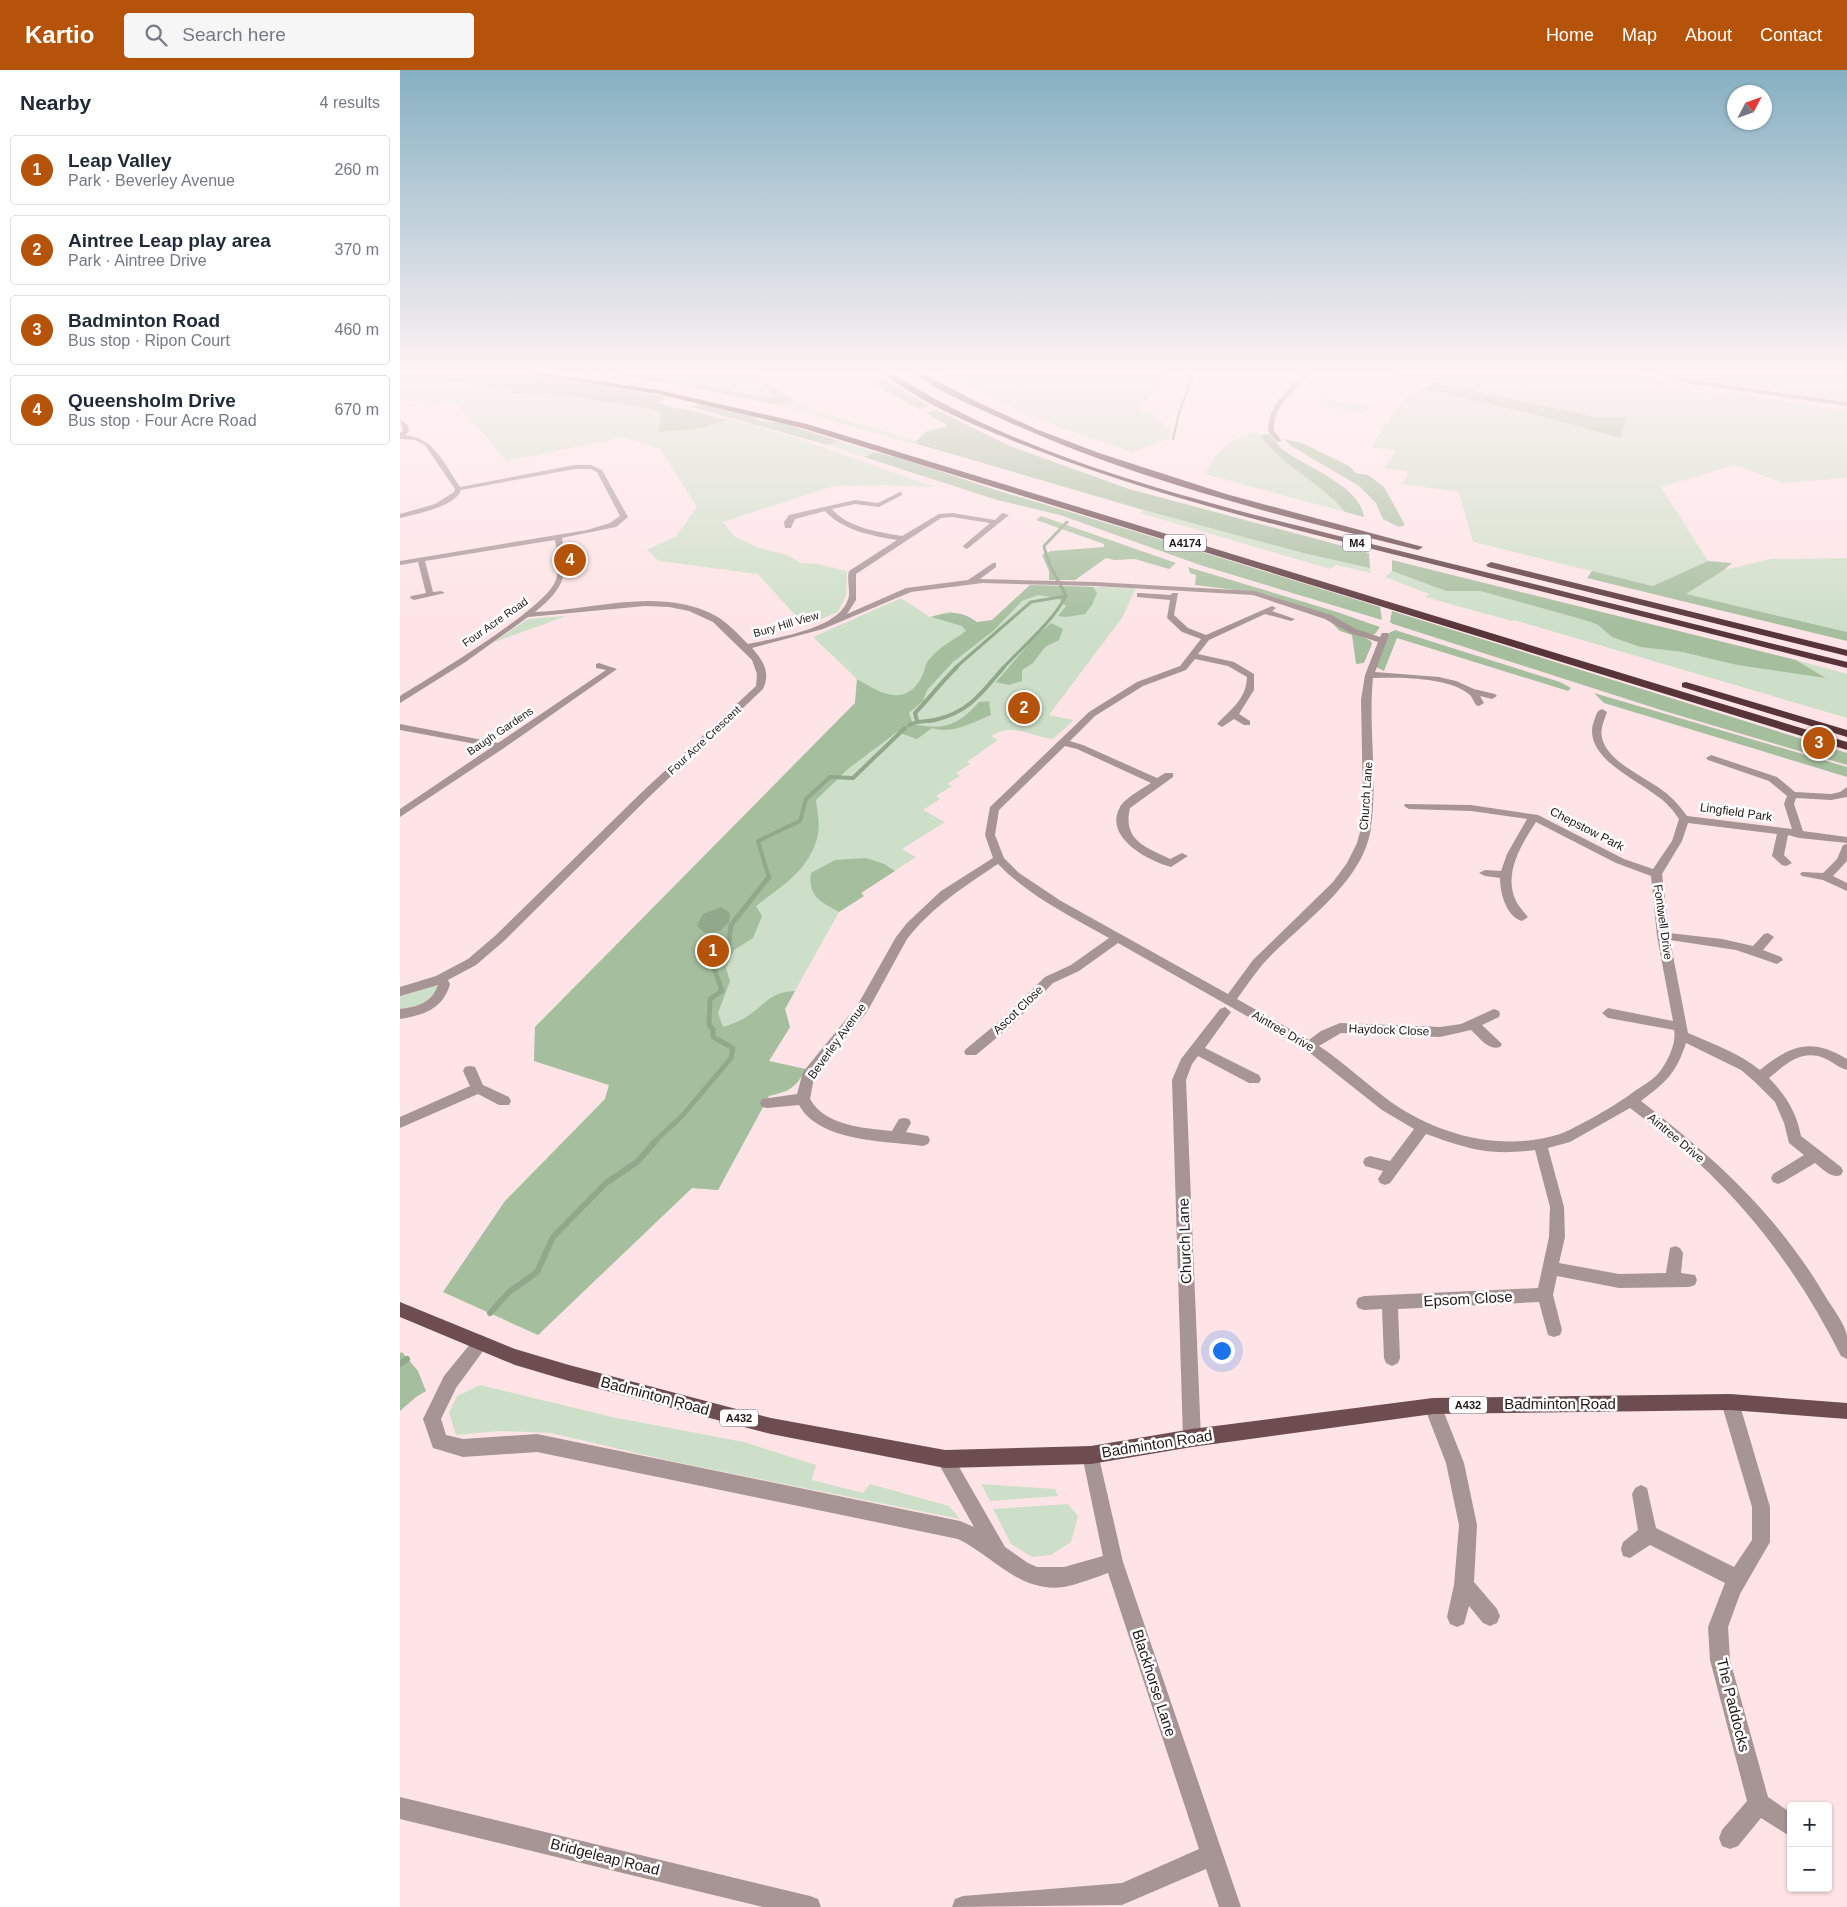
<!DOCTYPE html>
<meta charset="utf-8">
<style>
:root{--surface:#fff;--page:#f6f6f7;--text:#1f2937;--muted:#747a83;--line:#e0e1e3;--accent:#b45309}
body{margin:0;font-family:Arial,sans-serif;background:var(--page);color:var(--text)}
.controls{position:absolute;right:15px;bottom:15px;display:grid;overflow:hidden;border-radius:5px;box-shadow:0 1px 4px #0004}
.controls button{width:45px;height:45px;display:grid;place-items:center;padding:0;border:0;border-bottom:1px solid var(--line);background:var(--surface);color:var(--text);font:25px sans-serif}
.compass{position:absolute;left:1327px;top:15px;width:45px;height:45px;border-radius:50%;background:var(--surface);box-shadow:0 1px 4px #0004;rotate:49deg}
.you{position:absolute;left:821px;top:1280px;width:18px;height:18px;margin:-12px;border:4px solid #fff;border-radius:50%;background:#1a73e8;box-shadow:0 0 0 8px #1a73e833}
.badge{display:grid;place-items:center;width:32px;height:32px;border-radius:50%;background:var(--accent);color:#fff;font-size:16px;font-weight:700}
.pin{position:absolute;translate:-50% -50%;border:2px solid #fff;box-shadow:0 1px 5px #0006}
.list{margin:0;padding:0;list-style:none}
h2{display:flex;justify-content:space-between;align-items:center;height:65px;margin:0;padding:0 20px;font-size:21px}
h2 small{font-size:16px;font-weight:400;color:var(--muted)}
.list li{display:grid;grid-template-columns:32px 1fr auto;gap:15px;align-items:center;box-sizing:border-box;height:70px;margin:0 10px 10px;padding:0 10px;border:1px solid var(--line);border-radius:5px}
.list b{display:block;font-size:19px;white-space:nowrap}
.list p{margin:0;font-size:16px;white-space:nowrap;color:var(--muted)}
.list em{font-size:16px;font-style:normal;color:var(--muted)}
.icon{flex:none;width:28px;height:28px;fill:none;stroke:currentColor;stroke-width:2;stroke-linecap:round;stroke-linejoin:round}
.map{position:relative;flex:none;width:1447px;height:1837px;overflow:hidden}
header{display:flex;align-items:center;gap:30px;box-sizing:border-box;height:70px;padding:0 25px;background:var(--accent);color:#fff}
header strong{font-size:24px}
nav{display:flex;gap:28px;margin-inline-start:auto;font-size:18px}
.search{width:350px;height:45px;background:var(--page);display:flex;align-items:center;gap:12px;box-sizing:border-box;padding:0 18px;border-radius:5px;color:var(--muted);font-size:19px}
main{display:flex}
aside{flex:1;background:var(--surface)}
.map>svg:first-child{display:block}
.green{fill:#cddfc8}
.forest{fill:#a5be9e}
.water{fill:#91a98a}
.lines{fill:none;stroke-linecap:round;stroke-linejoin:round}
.stream-far4{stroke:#91a98a;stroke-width:2.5}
.stream-far3{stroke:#91a98a;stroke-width:3}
.stream-far2{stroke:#91a98a;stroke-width:4}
.stream-far1{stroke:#91a98a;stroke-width:5}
.stream{stroke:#91a98a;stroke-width:6}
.street{fill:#a79495;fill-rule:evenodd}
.primary{fill:#6d4d50;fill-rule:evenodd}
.highway{fill:#573438;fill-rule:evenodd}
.labels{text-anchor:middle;stroke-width:5;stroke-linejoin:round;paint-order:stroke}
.shield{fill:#fff;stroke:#655d5e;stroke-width:1}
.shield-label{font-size:11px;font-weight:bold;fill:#231819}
.far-street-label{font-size:11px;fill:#231819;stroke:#fff}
.street-label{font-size:12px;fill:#231819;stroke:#fff}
.near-street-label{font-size:15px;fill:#231819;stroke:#fff}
</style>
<header>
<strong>Kartio</strong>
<div class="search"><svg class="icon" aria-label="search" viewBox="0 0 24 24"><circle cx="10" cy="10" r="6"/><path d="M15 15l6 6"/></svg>Search here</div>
<nav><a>Home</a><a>Map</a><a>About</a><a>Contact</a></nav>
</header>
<main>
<aside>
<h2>Nearby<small>4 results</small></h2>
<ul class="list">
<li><span class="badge">1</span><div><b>Leap Valley</b><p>Park · Beverley Avenue</p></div><em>260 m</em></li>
<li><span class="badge">2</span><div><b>Aintree Leap play area</b><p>Park · Aintree Drive</p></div><em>370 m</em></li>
<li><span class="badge">3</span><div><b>Badminton Road</b><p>Bus stop · Ripon Court</p></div><em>460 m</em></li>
<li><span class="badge">4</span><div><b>Queensholm Drive</b><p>Bus stop · Four Acre Road</p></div><em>670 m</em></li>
</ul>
</aside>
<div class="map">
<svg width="1447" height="1837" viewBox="0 0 1447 1837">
<rect width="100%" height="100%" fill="#fee4e6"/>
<g class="green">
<polygon points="236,301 359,301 363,315 375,326 369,328 244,305"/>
<path d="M542 301H766L761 313 740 336V341L758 345 756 349 770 359 769 368 733 382C668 361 600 338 542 301Z"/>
<polygon points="985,301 1233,301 1258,311 1257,317 1327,326 1330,322 1447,342 1447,408 1382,413 1335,395 1261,417 1308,491 1253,516 1073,472 1059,422 1002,414 1010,402 984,398 996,381 971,377 1001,332 1021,319 1121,341 1221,368 1225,347 1196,347"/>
<polygon points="1262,301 1447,301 1447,331 1296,309"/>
<path d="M7 305C107 315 209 322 308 344 385 361 460 391 535 417L483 415 433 416 323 452 334 466 359 478 387 485 401 493 418 494 447 501 446 526 438 542 405 556 358 504 259 491 247 480 276 466 297 437 260 379 224 367 107 391 57 334 0 330V306Z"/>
<polygon points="924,329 971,336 964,343 917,336"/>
<polygon points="393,330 409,339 517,371 512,374 377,335"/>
<path d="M852 363 861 365 877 383 934 428 945 442 805 404C817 380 827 372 852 363Z"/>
<polygon points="439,371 475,382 464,387 428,375"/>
<polygon points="744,440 903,483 970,498 971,503 936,495 930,499 740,443"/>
<polygon points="1447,488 1447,562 1285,524 1324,500 1370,489"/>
<polygon points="992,501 1046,521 1080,521 1188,551 1198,555 1212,567 1240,577 1282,582 1337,595 1425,607 1396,590 1447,604 1447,648 1114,550 1112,551 1025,527 1029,524 985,507"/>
<path d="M630 515 736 518 722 548 649 645 674 650 653 669C629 666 614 652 591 666L598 670 567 692 570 694 556 703 560 706 547 714 552 716 536 726 540 729 523 740 545 752 502 779 516 787 461 823 464 826 439 842 385 939 390 957 369 991 399 1011 388 1021 369 1026 318 1120 292 1118 138 1265 43 1222 105 1131 205 1029 209 1015 134 991 135 957 455 633 457 609 413 567 501 528 530 547 551 541 581 560Z"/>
<polygon points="163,546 164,547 92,573 128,549"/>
<polygon points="42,914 33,933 0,943 0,923"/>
<polygon points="80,1315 212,1347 344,1372 416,1395 412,1410 463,1423 470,1414 549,1436 560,1449 275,1392 151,1363 100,1361 56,1365 49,1343 57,1326"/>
<polygon points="581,1414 655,1419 658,1426 590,1431"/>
<polygon points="668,1434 678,1446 671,1472 651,1485 632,1487 611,1474 593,1439"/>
</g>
<g class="forest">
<polygon points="0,301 72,301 123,305 183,312 268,327 257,333 326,350 302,358 261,362 259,360 261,342 249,338 144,323 113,324 110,319 36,309 28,306 0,306"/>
<polygon points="191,301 236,301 244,305 369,328 374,326 363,315 362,311 393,330 377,335 277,314"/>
<polygon points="483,309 529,336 519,339 468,311"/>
<polygon points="1033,312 1196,347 1226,347 1221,368 1121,341 1021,319"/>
<polygon points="300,333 352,346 360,351 383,353 439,371 428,375 291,337"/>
<polygon points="537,340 610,376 729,419 969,483 970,498 903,483 740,439 514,373 527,361 548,356 526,343"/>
<path d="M869 364C874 369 878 375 882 379 905 397 960 415 964 447L945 442C922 412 879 396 861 365Z"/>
<polygon points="884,369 902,373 949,396 956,403 968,405 984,417 1005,455 999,457 983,449 976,433 959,416 891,376"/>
<path d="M475 382C521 392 564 411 609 424 733 460 856 499 980 537L982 550 800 495 660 445 597 430 464 387Z"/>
<polygon points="641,446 776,493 769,499 735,489 715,490 706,488 675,510 649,510 649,501 642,485 651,481 704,477 704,474 636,450"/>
<polygon points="992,490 1396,590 1426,608 1337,595 1282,582 1240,577 1212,567 1198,555 1188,551 1080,521 1046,521 992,501"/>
<polygon points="1308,491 1332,493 1324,500 1286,524 1447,562 1447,571 1187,508 1192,501 1253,516"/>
<polygon points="788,497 934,541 980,557 975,564 968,566 941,552 852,522 795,515 796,505 790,503"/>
<path d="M630 515 693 517 697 523 692 535 685 544 666 547 658 546 666 536 658 528 638 525 622 531 593 561 553 592 527 620 523 631 509 643 513 654C543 661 559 655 579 632L589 631 591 645C573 652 552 665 532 658L517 669 497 662 448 699 416 730C417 740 420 754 418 764 411 799 382 816 356 836L362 846 353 868 334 880 326 898 330 911 318 943 323 957C331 954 339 952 346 947 365 936 368 922 395 921L385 939 390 957 369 991 406 999C396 1018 389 1021 369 1026L318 1120 292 1118 138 1265 43 1222 105 1131 205 1029 209 1015 134 991 135 957 455 633 457 609C477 621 503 638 520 610 525 602 525 592 532 586 541 576 555 569 566 561L562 556 531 547C550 542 560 540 577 552L592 550Z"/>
<polygon points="992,541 1447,683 1447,695 1264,641 993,554 990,552"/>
<polygon points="930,551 971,571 972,574 964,593 956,594 952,565 940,561"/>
<polygon points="651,553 663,559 659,570 645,577 633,593 622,600 622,611 609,615 596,612 633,569"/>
<polygon points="995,560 1160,612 1171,618 1168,621 997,568 984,601 976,597 989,563"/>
<polygon points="1194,623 1447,697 1447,707 1204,633"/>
<path d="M466 788 484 794 495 801 461 823 464 826 439 842C420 831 408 827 411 803L435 790Z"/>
<polygon points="2,1282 18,1301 26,1321 16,1327 0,1341 0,1283"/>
</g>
<polygon class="water" points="321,837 330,843 329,852 320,861 305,863 297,856 303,844"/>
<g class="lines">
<polyline class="stream-far4" points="773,369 779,343 792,308 786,301"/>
<g class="stream-far3">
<polyline points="555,598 631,532 666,526"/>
<path d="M603 598C624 575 651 554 666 526 657 507 648 497 644 476L667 452"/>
</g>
<g class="stream-far2">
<path d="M517 651 515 643C530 628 541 612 557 597"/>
<path d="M509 655C518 650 526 652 535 650 570 642 582 622 604 597"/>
<polyline points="369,808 358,771 400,751 406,729 430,707 453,708 505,658"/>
</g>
<polyline class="stream-far1" points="252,1074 283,1045 331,988 333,978 313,967 313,959 309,955 310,929 322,921 314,898 328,880 331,855 369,807"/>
<g class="stream">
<polyline points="90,1243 109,1222 137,1202 153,1167 206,1113 237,1092 254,1073"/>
<polyline points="0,1294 7,1289"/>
</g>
<g class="street">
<polygon points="179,301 185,301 187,303 184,305"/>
<path d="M901 301H907L906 310C889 325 874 336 874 361L882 371 877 372 868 361C868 338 883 323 900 309Z"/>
<polygon points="1249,301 1259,301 1292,310 1447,332 1447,336 1292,314"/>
<path d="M0 350 8 355 9 361 5 365C34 367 45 395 60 417L175 395H191L202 400 228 447 216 457 162 468C169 505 164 519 135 542 193 540 261 516 316 546 328 553 338 564 348 574 374 568 435 560 447 532 452 523 446 511 449 501L497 470C472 466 442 460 425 441L395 449 391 458H385L384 452 389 445 455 430 478 433 500 422 502 423V425L479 437 455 434 432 439C448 458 479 462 502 466L539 444 552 443 595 450 602 443 609 445 567 479 563 477 564 475 590 453 552 447 541 448 456 504V530L447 544 506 518 568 510 593 493H596V497L580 509 695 512 854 521 931 545 956 559 980 567 982 563H988L989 565 975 602 1039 607 1056 611 1074 619 1095 624 1097 626 1092 629 1080 626 1084 633 1079 636 1076 635C1074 632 1072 627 1070 625 1051 607 998 607 973 608 968 657 978 707 971 757 964 814 898 855 862 895 853 906 845 918 837 929L909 970 921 961 940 953 1040 957 1061 954 1094 939 1099 941 1100 944 1099 947 1082 955 1102 974 1100 977C1088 981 1079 967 1071 960L1040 967 941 963 919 976C945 993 966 1014 991 1032 1040 1066 1102 1082 1160 1064 1176 1058 1218 1034 1232 1023 1240 1017 1250 1012 1257 1005 1266 995 1277 974 1274 960L1208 948 1202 943 1208 938 1273 951 1257 866 1251 806 1216 793 1136 752C1121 775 1103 804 1116 831 1119 837 1124 842 1128 847L1122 851C1106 847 1100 822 1100 808L1085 806 1079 803 1085 800 1101 801 1107 784 1127 749 1071 741 1009 739 1004 736 1005 734 1071 735 1138 745 1224 789 1253 799 1272 771 1279 749C1273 740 1266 732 1257 726 1236 709 1181 686 1194 651 1196 646 1196 641 1202 639L1207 642C1204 651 1200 659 1202 668 1208 693 1248 708 1266 723 1275 730 1281 738 1287 746L1392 759 1384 734 1387 726 1369 711 1308 690 1306 688 1311 685 1377 707 1395 722 1431 724 1440 722 1447 717V727L1431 730 1396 728 1394 734 1403 761 1447 767V773L1399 768 1388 765 1384 785 1392 793 1386 796 1382 795 1372 786 1377 764 1288 753 1282 771 1262 804 1269 863 1322 869 1353 876 1364 864 1368 863 1374 867 1363 880 1381 887 1383 890 1377 894 1336 880 1270 870 1288 963C1313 974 1339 983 1360 1000 1391 975 1411 967 1447 989V1000C1439 998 1433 992 1426 989 1402 978 1386 994 1369 1008 1386 1026 1396 1041 1401 1066L1441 1097 1443 1101 1441 1105C1431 1109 1423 1099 1415 1093L1383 1112 1378 1114 1373 1112 1371 1108 1373 1104 1404 1085 1389 1073 1384 1053 1375 1032 1355 1012 1341 1000 1286 973C1276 1004 1266 1012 1241 1031 1317 1090 1378 1145 1427 1229 1434 1240 1445 1254 1447 1266 1447 1273 1447 1281 1447 1289L1441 1286C1407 1218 1363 1155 1307 1101 1283 1078 1256 1058 1230 1038L1170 1072 1148 1078 1164 1137 1165 1167 1159 1193 1219 1204 1266 1203 1270 1178 1275 1176 1280 1178 1283 1183 1281 1203 1295 1205 1297 1210 1295 1215 1289 1217 1219 1218 1157 1206 1153 1225 1162 1260 1160 1265 1154 1267 1148 1265 1139 1232 998 1239 1000 1288 998 1293 992 1296 986 1293 984 1288 982 1239 964 1240 958 1238 956 1233 958 1228 964 1226 1138 1218 1149 1167 1150 1137 1135 1080C1088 1086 1069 1079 1026 1064L990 1113 985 1115 980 1113 978 1109 983 1101 965 1096 963 1092 965 1088 970 1086 990 1091 1014 1059 982 1040 905 979 718 873 679 901 653 913 611 956 576 985H566L564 982 566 979 601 950 645 907 671 895 709 868C670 846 629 826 598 794 565 816 532 837 507 869L467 942 414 1007 410 1029C425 1056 464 1058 492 1061L499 1049 504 1048 509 1049 511 1053 506 1062 528 1066 530 1070 528 1074 523 1076C486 1071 419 1072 399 1035L367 1038 362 1037 360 1033 362 1029 397 1024 403 1002 457 936 496 867 507 853 541 821 593 788 585 765 590 737 689 642 737 612 780 596 801 569 782 562 767 548 770 530 737 527V523H740L771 525 772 523H778L774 545 788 558 806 565 872 536 876 538 872 541 895 549 891 551 865 544 809 570 798 584 834 592 854 604V620L839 644 850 651V655H844L834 649 822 657 817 654C831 639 846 630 847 607L828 596 795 589 786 600 743 616 695 646 670 671 683 675 757 708 765 703H773V707L730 738C723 768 742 776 766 787L770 789 782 783 788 786 771 797C748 791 703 767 720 737 724 729 743 718 751 713L677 679 665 676 599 740 595 765 604 788 619 803 661 831 828 924 853 890 933 812 947 793 957 773 961 758 963 733 961 630 965 605 978 572 950 563 925 549 853 525 695 516 583 513 511 522 423 559 352 578C363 590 371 603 363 619L249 727 104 871 76 895 48 910 50 914C43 939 24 945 0 949V939C17 937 32 933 38 915L0 926V917L36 906 68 889 96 865 241 723 356 616 357 604 352 590 313 552 289 541 269 537 245 536 128 547 64 593 0 633V626C32 606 142 541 155 512 161 499 157 482 155 470L25 491 33 522 41 521 45 523 14 530 10 528 11 526 26 523 18 492 0 495V491L187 460 210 453 220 446 197 402 190 399H175L61 420C55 437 16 444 0 448V444L35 434 54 422 55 419 25 375 15 370 0 369V363L3 361Z"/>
<polygon points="199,593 217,599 104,678 0,747 0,739 92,677 0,660 0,654 98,673 206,600 196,598 196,594"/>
<polygon points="1447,774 1447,791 1433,806 1447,813 1447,821 1423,810 1402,806 1400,804 1402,802 1423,803 1437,789 1443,775"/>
<polygon points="825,937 831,942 805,978 859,1005 861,1009 859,1013 849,1013 798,986 792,994 786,1010 801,1368 798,1374 792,1377 786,1374 783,1368 772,1010 781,989 820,939"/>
<polygon points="70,996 75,997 83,1015 109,1027 111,1031 109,1035 99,1035 78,1024 0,1058 0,1047 70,1016 63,1001 65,997"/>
<path d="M81 1265 87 1268 89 1273 56 1318 41 1349 46 1365 63 1369 137 1364 560 1451 574 1457 536 1389 539 1383 545 1380 551 1383 605 1477 628 1493 637 1497H664L703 1486 682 1385 685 1379 691 1376 697 1379 723 1492 841 1837H819L806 1799 722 1835 552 1837 555 1829 563 1826 722 1813 799 1779 708 1503C694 1508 679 1514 664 1517 619 1523 595 1487 558 1469L137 1382 63 1387 33 1378 23 1349 44 1306 75 1268Z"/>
<polygon points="1330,1324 1336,1326 1339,1332 1370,1437 1370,1472 1340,1524 1328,1557 1330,1590 1368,1727 1391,1743 1391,1767 1361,1748 1338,1776 1330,1779 1322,1776 1319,1768 1322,1760 1347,1731 1310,1590 1308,1557 1325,1513 1250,1475 1230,1488 1223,1486 1221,1479 1223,1472 1238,1460 1232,1424 1235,1418 1241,1415 1247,1418 1256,1458 1334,1497 1352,1470 1352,1437 1321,1332 1324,1326"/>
<polygon points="1033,1328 1039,1330 1064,1393 1077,1455 1074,1512 1097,1539 1100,1546 1097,1553 1090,1556 1083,1553 1069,1536 1064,1554 1057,1557 1050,1554 1047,1547 1054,1515 1059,1455 1046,1393 1024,1336 1027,1330"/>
<polygon points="0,1727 410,1826 418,1829 421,1837 363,1837 0,1749"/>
</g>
<polygon class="primary" points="0,1232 115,1279 169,1295 371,1348 545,1380 691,1376 792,1359 1033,1328 1330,1324 1447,1333 1447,1349 1330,1340 1033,1344 792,1377 691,1394 545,1398 371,1364 169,1311 115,1295 0,1247"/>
<g class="highway">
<polygon points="113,301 131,301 258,320 407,354 1447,672 1447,680 402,358 258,324"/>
<path d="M481 301H489C632 396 831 439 996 480 1147 517 1297 555 1447 592V598C1295 560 1144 522 992 484 863 452 734 420 611 370 567 352 518 332 481 301Z"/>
<path d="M511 301H519L575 331 636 359 699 383 826 424 1023 477 1018 480C877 445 734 410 602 349 574 336 534 320 511 301Z"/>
<polygon points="1091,492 1447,580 1447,586 1088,497 1086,495"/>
<polygon points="1286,612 1447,660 1447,667 1282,617 1282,613"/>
</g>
</g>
<linearGradient id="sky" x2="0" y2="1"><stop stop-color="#85b0c2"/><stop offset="0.54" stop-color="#fff3f4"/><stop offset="1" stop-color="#fff3f4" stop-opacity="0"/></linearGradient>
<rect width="1447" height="558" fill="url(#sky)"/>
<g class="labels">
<g class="shield">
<rect x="764" y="464.5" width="42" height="17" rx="4"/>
<rect x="943" y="464.5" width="28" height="17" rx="4"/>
<rect x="1049" y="1326.5" width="38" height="17" rx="4"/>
<rect x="320" y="1339.5" width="38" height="17" rx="4"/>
</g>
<g class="shield-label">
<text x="785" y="477">A4174</text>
<text x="957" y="477">M4</text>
<text x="1068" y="1339">A432</text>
<text x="339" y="1352">A432</text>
</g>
<g class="far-street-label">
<text transform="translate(95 552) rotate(-35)" y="4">Four Acre Road</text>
<text transform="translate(386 554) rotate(-16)" y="4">Bury Hill View</text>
<text transform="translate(100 661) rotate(-34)" y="4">Baugh Gardens</text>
<text transform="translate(304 670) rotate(-43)" y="4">Four Acre Crescent</text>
</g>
<g class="street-label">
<text transform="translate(966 726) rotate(-86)" y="4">Church Lane</text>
<text transform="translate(1336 742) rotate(8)" y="4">Lingfield Park</text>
<text transform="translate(1187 759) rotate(27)" y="4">Chepstow Park</text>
<text transform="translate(1263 852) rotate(82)" y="4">Fontwell Drive</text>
<text transform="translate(618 940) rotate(-44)" y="4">Ascot Close</text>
<text transform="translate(989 960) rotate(2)" y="4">Haydock Close</text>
<text transform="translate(883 961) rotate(30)" y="4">Aintree Drive</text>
<text transform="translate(437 971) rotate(-54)" y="4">Beverley Avenue</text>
<text transform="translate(1276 1068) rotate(40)" y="4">Aintree Drive</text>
</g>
<g class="near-street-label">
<text transform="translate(785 1171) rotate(-92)" y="5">Church Lane</text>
<text transform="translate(1068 1229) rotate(-3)" y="5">Epsom Close</text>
<text transform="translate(255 1326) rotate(15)" y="5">Badminton Road</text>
<text x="1160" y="1339">Badminton Road</text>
<text transform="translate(757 1374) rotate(-9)" y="5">Badminton Road</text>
<text transform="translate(754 1613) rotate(72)" y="5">Blackhorse Lane</text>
<text transform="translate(1333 1635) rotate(76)" y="5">The Paddocks</text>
<text transform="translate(205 1787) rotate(14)" y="5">Bridgeleap Road</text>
</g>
</g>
</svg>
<div class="controls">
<button>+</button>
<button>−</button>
</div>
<svg class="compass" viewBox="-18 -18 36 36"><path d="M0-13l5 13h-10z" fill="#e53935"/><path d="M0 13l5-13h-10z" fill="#747a83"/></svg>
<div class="you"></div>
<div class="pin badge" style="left:313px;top:881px">1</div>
<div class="pin badge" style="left:624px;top:638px">2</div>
<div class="pin badge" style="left:1419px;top:673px">3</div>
<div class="pin badge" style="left:170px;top:490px">4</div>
</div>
</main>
